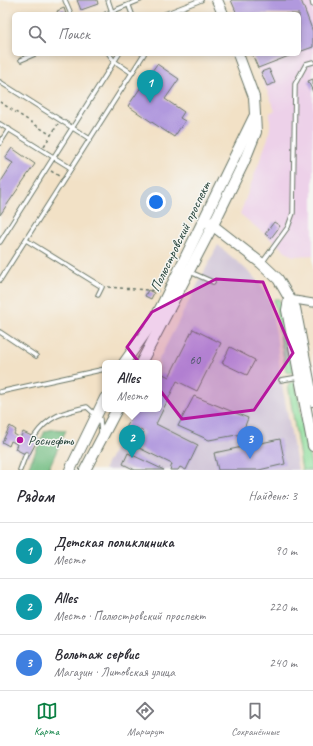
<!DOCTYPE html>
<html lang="ru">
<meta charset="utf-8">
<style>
:root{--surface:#fff;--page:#f7f7f7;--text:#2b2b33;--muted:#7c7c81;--line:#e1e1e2;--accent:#0b8043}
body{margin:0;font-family:Caveat,sans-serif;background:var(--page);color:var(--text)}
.you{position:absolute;left:156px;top:202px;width:14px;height:14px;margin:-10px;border:3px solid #fff;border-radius:50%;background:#1a73e8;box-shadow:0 0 0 6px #1a73e833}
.badge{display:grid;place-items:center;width:26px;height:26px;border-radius:50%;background:var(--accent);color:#fff;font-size:13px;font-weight:700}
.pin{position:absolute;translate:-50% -33px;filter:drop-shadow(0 1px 2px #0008)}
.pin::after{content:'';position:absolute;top:21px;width:14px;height:12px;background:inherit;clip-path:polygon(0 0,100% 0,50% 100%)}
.popup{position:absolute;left:102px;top:360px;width:60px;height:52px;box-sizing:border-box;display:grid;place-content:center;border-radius:6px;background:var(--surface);filter:drop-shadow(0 1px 3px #0005);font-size:13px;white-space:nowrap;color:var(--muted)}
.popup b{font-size:15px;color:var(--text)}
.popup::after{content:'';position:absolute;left:50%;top:100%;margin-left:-8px;border:8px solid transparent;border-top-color:var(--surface)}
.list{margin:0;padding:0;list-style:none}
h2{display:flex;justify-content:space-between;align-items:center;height:52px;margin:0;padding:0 16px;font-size:17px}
h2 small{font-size:13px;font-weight:400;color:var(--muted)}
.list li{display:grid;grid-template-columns:26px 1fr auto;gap:12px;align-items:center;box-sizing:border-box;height:56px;padding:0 16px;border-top:1px solid var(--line)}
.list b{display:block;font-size:15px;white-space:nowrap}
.list p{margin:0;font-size:13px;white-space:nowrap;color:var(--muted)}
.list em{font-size:13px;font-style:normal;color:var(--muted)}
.icon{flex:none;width:22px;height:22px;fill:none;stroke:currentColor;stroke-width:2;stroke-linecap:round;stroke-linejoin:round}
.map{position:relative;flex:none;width:313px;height:470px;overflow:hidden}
.search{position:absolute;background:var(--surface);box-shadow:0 2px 6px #0003;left:12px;right:12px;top:12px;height:44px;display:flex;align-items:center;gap:10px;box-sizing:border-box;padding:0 14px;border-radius:6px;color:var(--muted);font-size:15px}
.sheet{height:220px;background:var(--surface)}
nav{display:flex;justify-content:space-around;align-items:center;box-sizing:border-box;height:56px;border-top:1px solid var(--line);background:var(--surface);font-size:11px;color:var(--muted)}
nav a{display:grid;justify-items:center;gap:2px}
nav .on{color:var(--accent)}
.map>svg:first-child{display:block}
.built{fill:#edd1e9}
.industrial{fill:#ccbfd4}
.green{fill:#90df9d;stroke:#588e68}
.forest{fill:#74be84;stroke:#4a7e5c}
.building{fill:#b199de}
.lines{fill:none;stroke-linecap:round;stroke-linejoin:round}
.lane-casing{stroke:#697667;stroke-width:5.5}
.street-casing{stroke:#697667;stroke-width:9}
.secondary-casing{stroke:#697667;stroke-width:12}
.path{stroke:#697667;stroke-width:1.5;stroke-dasharray:3 3;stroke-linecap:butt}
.lane{stroke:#fff;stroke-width:3.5}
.street{stroke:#fff;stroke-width:7}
.secondary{stroke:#fff;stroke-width:10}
.marked{fill:#b5179e;fill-opacity:0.2;stroke:#b5179e;stroke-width:3;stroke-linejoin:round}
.poi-dot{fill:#b5179e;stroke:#f6f6f2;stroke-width:1.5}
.labels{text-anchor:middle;stroke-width:3;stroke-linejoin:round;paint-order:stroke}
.number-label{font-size:12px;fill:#44545e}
.street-label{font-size:14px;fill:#1f3d34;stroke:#f6f6f2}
.poi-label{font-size:14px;fill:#1f3d34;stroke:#f6f6f2;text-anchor:start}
</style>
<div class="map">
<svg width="313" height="470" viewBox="0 0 313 470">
<rect width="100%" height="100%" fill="#f6f6f2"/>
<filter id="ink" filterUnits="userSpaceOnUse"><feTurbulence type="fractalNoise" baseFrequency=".025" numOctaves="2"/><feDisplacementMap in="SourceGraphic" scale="8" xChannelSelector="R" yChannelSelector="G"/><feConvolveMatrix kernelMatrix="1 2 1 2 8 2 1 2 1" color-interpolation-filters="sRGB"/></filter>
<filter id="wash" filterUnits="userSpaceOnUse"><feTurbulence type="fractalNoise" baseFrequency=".012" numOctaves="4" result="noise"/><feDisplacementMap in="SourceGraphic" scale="16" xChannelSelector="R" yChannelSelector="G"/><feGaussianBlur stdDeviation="0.9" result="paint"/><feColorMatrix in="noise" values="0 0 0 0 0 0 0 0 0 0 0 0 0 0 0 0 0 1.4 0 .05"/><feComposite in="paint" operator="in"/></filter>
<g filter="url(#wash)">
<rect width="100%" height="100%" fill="#f2e1c6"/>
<polygon class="built" points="230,0 313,0 313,255 294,256 289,254 240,214 268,138 270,127 270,113 275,110 252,54 299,54 299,14 236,14"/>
<polygon class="industrial" points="218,245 249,272 260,284 269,300 276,333 281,380 298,470 104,470 134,409 159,409 159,363 157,363"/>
<g class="green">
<polygon points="274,299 279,299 294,373 286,372"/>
<polygon points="295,381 312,470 302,470 288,384"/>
</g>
<polygon class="forest" points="54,429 66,430 48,470 27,470 45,431"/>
<g id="blocks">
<g class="building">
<polygon points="77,0 97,0 98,4 81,10"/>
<polygon points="231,0 301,0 313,32 313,47 299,52 299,14 237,14"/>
<polygon points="64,8 66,14 58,14 57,11"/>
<polygon points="252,54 294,54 258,68"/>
<polygon points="157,64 179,79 165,99 184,112 180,118 185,121 174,137 128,106"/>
<polygon points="269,69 275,83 267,86 261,72"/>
<polygon points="313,79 313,92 308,81"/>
<polygon points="12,148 35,164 0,215 0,183 13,163 5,158"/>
<polygon points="274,222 280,226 271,238 265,234"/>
<polygon points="148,290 154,293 151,299 145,296"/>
<polygon points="193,329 221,343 197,391 177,381 156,424 198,445 186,470 180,467 178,470 170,470 172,464 137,447 144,432 136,428 133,434 125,430 136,409 159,409 159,372 169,377"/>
<polygon points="230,347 255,360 247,375 222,363"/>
<polygon points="194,396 248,418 242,434 209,440 178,426"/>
<polygon points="10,426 16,430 14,434 20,438 23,432 38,439 29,456 15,449 17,444 11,441 9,446 2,442"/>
<polygon points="280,439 285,464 259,470 218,470 214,453"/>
<polygon points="128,453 164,470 135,470 123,464"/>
</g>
</g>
</g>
<g filter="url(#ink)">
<use href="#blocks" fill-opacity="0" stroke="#697667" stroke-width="1"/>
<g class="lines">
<g class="lane-casing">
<g id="lane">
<polyline points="65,0 71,14"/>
<polyline points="108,0 112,12"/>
<polyline points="312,0 313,5"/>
<polyline points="129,6 132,14"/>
<polyline points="106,14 140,0"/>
<polyline points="165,14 201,0"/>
<polyline points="109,54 114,61 132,73"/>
<polyline points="21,60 35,54"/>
<polyline points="0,82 90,139"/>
<polyline points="0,124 71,168"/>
<polyline points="0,143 9,129"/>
<polyline points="26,240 102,287 98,295"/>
<polyline points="0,242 119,54"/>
<polyline points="262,263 288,227 293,213 295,84 306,64 313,62"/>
<polyline points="190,272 213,282"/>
<polyline points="0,280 144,54"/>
<polyline points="0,332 36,356"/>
<polyline points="281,380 299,377"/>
<polyline points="0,392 105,369"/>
<path d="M34 437C48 416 63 412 87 407L100 419 101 432"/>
<polyline points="20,470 26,454"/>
</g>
</g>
<g class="street-casing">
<polyline id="street" points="289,299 313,303"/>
</g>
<g class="secondary-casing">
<g id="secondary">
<polyline points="217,0 223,14"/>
<polyline points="207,221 261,263 278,279 284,289 295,308 313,401"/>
<polyline points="289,299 287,310 313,446"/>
<polyline points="124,363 153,322 162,305 254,117"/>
<polyline points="141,363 213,225 244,162 256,132 254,97 238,54"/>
<polyline points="70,470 105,398"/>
<polyline points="85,470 117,409"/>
</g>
</g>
<g class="path">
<polyline points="0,102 51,135"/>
<polyline points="44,146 58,124"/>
<polyline points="51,171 59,176"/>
<polyline points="108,287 160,291"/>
</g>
<use href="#lane" class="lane"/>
<use href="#street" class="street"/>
<use href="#secondary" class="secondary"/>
</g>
</g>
<path class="marked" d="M216 279 263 282 293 353 254 410 182 419 127 347 152 312Z"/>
<circle class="poi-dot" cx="20" cy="440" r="4"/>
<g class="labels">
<g class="number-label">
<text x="195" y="364">60</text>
</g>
<g class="street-label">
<text transform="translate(180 236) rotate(-64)" y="5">Полюстровский проспект</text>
</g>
<g class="poi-label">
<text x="28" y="445">Роснефть</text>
</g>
</g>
</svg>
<div class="you"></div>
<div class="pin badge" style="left:150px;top:103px;background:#0f9aa8">1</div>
<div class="pin badge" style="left:132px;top:458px;background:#0f9aa8">2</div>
<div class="popup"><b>Alles</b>Место</div>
<div class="pin badge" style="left:250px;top:459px;background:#3f7fe0">3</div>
<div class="search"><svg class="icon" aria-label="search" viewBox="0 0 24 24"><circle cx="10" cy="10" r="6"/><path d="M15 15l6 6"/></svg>Поиск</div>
</div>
<section class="sheet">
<h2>Рядом<small>Найдено: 3</small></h2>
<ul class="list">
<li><span class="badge" style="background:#0f9aa8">1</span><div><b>Детская поликлиника</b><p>Место</p></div><em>90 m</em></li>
<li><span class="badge" style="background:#0f9aa8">2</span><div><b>Alles</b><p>Место · Полюстровский проспект</p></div><em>220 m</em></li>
<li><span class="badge" style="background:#3f7fe0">3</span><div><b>Вольтаж сервис</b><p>Магазин · Литовская улица</p></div><em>240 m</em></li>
</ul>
</section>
<nav>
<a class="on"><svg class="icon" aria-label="map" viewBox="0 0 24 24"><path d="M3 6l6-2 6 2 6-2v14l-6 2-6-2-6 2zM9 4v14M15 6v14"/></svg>Карта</a>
<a><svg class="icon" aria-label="directions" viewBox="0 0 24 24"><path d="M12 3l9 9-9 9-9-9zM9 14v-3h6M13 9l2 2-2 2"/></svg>Маршрут</a>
<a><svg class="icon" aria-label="saved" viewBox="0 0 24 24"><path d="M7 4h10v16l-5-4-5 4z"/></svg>Сохранённые</a>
</nav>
